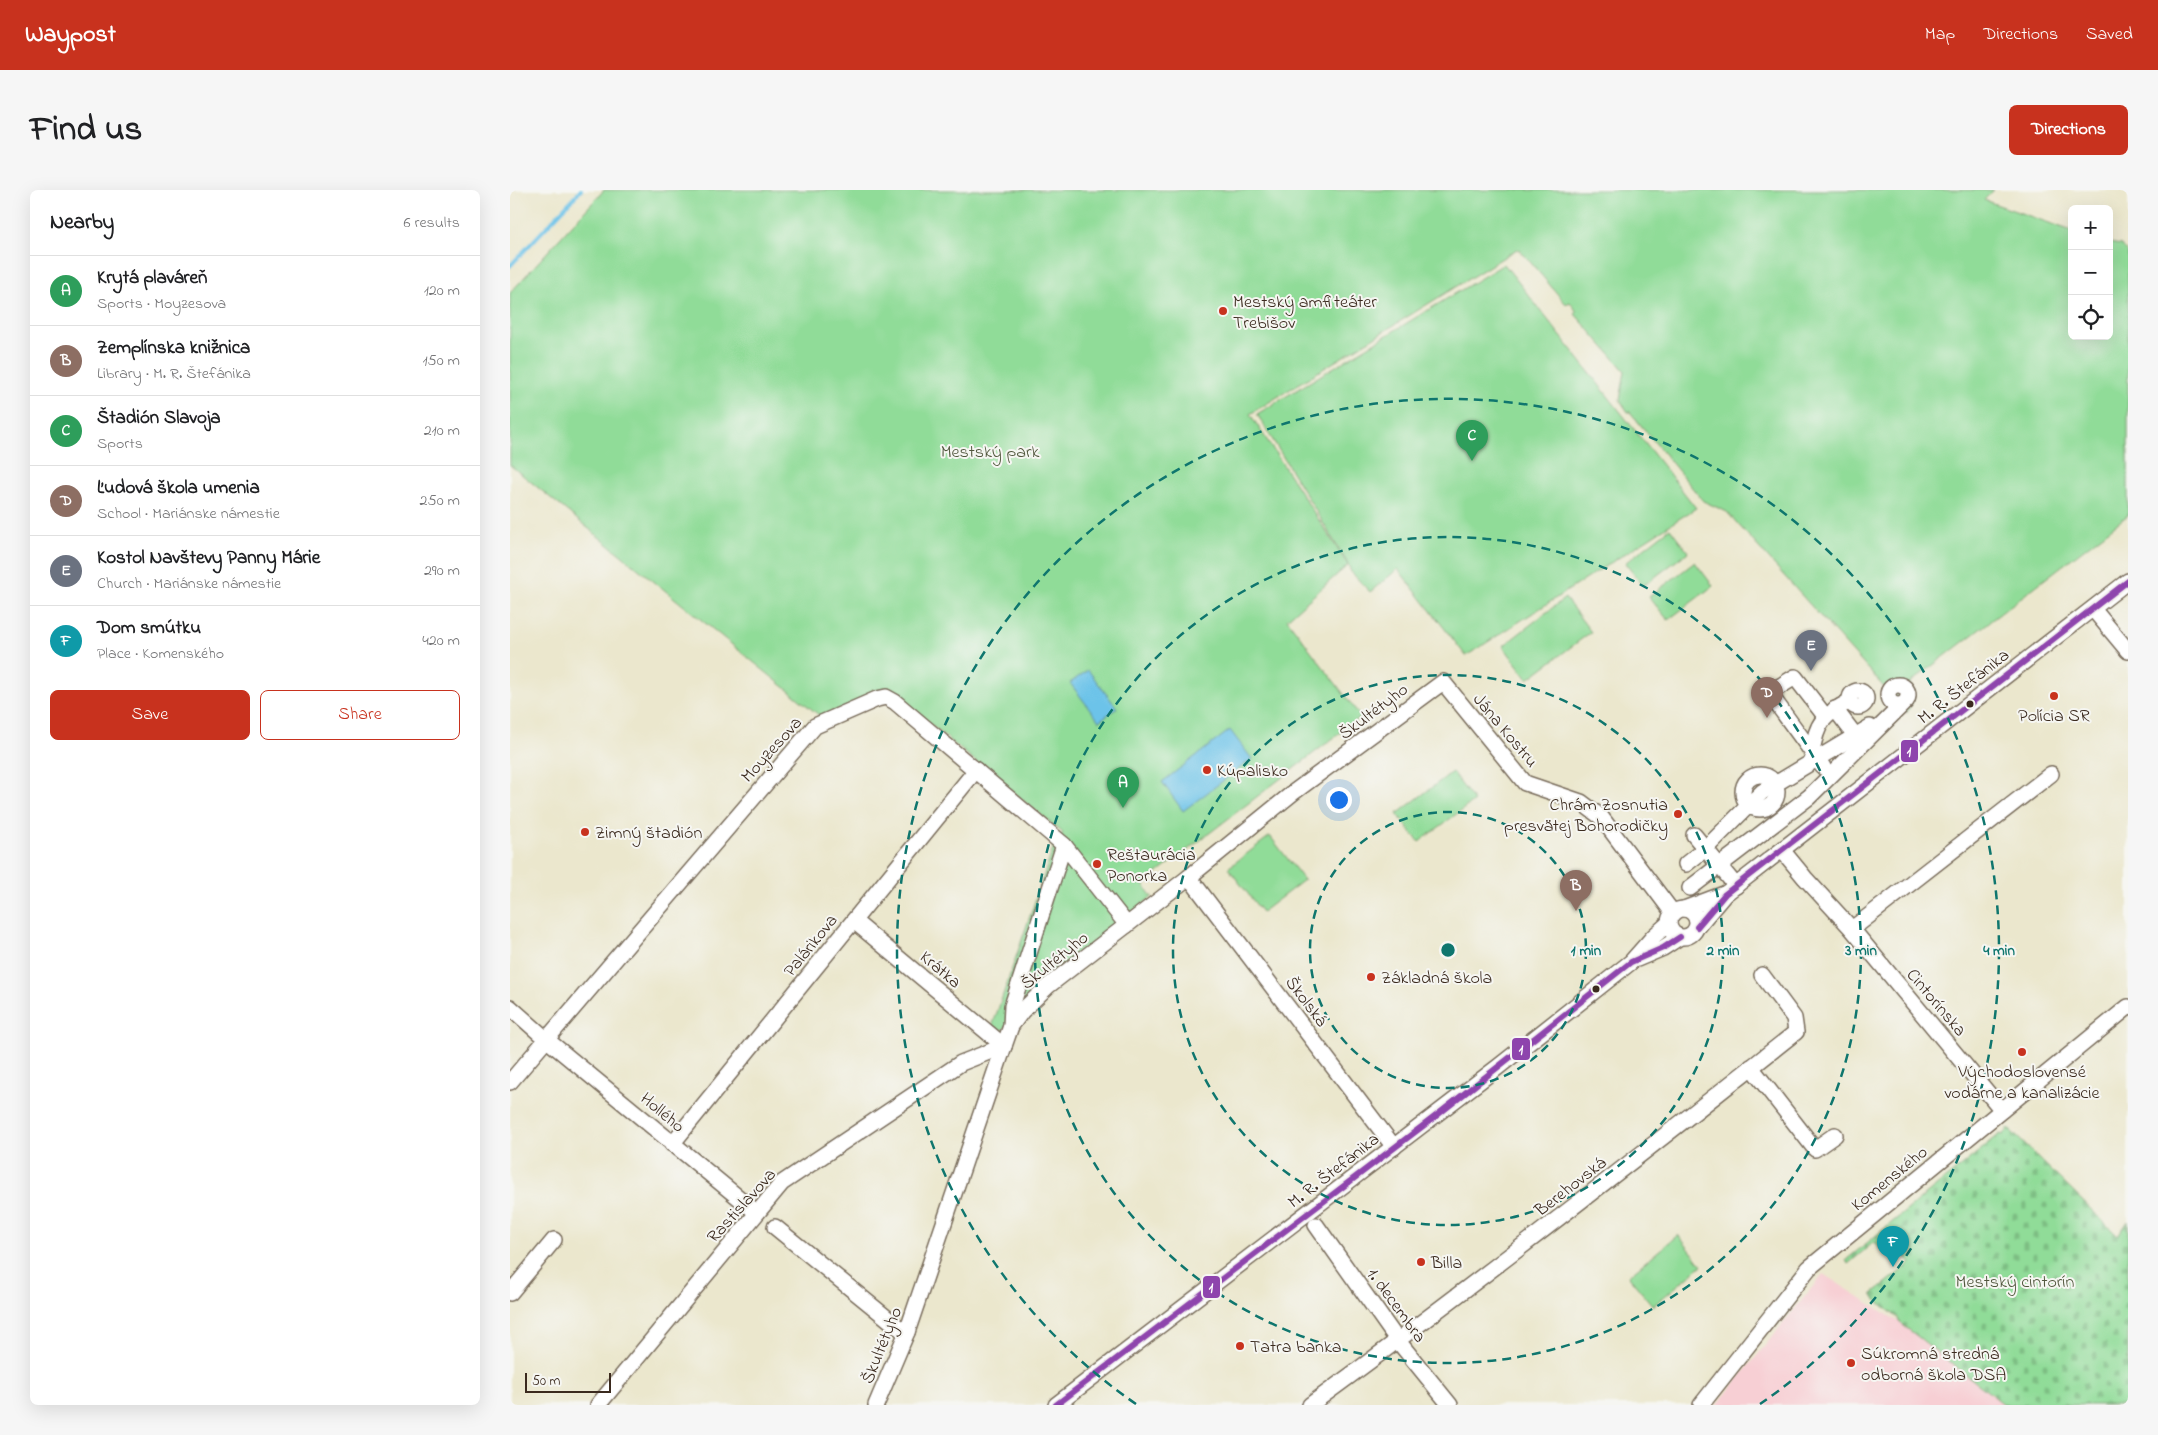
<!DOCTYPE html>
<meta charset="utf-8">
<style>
:root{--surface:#fff;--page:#f6f6f6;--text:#202124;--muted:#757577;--line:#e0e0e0;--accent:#c8321e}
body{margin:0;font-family:"Indie Flower",sans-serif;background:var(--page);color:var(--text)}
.controls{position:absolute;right:15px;top:15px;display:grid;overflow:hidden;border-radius:8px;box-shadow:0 5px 20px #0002}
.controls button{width:45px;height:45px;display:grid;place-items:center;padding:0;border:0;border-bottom:1px solid var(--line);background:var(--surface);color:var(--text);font:25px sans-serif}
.scale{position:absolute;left:15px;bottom:12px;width:86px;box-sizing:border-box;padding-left:5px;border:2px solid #3b2a1e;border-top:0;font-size:14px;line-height:18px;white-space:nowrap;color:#3b2a1e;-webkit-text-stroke:4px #f6f6f2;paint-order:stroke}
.you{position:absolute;left:828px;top:609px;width:18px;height:18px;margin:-12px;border:4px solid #fff;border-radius:50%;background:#1a73e8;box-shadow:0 0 0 8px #1a73e833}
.badge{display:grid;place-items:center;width:32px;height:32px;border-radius:50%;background:var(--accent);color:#fff;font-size:16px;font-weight:700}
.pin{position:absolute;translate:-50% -41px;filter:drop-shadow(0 1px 2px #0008)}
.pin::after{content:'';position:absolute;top:26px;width:18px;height:15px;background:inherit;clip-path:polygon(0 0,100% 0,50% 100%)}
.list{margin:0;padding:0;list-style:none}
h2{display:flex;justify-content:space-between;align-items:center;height:65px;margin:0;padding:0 20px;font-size:21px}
h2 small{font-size:16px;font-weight:400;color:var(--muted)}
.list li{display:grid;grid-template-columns:32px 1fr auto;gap:15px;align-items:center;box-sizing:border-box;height:70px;padding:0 20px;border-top:1px solid var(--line)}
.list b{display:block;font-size:19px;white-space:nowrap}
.list p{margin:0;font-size:16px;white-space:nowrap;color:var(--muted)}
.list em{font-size:16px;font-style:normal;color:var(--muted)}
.actions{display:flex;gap:10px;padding:15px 20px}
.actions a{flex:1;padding:11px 0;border:1px solid var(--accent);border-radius:8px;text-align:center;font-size:18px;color:var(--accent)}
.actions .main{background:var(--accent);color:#fff}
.icon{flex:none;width:28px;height:28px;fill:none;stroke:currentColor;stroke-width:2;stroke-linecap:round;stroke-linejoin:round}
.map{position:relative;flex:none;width:1618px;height:1215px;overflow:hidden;border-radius:8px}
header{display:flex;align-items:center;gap:30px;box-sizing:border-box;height:70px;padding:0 25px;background:var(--accent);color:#fff}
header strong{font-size:24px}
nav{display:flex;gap:28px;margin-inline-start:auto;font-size:18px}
.intro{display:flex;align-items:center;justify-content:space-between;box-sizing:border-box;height:120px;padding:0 30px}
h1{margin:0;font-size:35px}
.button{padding:12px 22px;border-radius:8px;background:var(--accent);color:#fff;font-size:18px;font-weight:700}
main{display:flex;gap:30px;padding:0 30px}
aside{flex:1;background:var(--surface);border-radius:8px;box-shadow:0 5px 20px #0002}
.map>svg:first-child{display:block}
.built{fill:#f7cfd4}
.cemetery{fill:url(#cemetery-stones);stroke:#66835b}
.green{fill:#90dc98;stroke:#66835b}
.water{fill:#6cc3e9;stroke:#547684}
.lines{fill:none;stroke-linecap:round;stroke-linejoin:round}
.stream{stroke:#6cc3e9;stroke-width:4}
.minor-casing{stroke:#796c5b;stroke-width:18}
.minor{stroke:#fff;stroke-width:15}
.bus-1-casing{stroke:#f6f6f2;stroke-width:10}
.bus-1{stroke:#8e44ad;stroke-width:6}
.ring{fill:none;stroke:#0f766e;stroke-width:2.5;stroke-dasharray:9 6}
.poi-dot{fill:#c8321e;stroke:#f6f6f2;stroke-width:2}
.bus-dot{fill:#3b2a1e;stroke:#f6f6f2;stroke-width:2}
.labels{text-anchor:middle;stroke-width:4;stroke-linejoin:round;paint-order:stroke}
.poi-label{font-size:18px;fill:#3b2a1e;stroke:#f6f6f2;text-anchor:start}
.park-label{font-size:18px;fill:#50563c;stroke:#f6f6f2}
.street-label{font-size:18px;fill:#3b2a1e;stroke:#f6f6f2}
.centre{fill:#0f766e;stroke:#f6f6f2;stroke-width:2.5}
.ring-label{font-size:15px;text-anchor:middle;font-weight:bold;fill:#0f766e;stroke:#f6f6f2;stroke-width:4;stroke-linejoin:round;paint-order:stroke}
.line-badge{stroke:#f6f6f2;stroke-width:2}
.badge-label{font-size:14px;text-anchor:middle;font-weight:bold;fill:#fff}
</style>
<header>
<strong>Waypost</strong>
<nav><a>Map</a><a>Directions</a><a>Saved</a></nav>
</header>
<div class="intro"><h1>Find us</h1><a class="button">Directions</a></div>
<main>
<aside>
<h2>Nearby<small>6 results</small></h2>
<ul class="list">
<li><span class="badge" style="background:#2e9e5b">A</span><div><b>Krytá plaváreň</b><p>Sports · Moyzesova</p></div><em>120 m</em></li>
<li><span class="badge" style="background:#8d6e63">B</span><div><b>Zemplínska knižnica</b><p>Library · M. R. Štefánika</p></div><em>150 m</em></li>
<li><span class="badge" style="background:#2e9e5b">C</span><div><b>Štadión Slavoja</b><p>Sports</p></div><em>210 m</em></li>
<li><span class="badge" style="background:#8d6e63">D</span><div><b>Ľudová škola umenia</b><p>School · Mariánske námestie</p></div><em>250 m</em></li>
<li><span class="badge" style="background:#6b7280">E</span><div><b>Kostol Navštevy Panny Márie</b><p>Church · Mariánske námestie</p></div><em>290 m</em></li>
<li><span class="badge" style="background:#0f9aa8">F</span><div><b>Dom smútku</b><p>Place · Komenského</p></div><em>420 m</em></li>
</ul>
<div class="actions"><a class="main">Save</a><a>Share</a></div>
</aside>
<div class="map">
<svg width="1618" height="1215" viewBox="0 0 1618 1215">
<defs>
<pattern id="cemetery-stones" width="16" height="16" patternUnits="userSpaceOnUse" patternTransform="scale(1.25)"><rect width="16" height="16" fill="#90dc98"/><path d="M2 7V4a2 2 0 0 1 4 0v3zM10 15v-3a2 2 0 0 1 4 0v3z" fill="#7dbd83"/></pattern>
</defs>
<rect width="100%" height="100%" fill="#f6f6f2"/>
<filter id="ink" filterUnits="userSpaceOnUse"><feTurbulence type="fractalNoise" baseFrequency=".02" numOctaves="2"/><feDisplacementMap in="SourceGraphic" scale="10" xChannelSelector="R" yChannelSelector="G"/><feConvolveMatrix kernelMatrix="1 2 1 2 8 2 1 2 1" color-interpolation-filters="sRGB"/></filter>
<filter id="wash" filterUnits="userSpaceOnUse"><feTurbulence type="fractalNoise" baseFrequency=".0096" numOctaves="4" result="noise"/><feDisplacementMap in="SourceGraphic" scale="20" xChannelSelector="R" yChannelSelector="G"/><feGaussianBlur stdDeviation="1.12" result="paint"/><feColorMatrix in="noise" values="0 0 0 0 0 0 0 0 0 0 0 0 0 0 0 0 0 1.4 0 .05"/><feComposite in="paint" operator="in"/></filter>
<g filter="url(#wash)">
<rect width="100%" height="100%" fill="#ebe7cd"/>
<polygon class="built" points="1313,1084 1389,1132 1495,1215 1207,1215"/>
<polygon class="cemetery" points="1499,939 1608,1046 1618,1031 1618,1215 1495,1215 1389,1132 1388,1128 1365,1109 1362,1104 1401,1073 1384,1052 1372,1061 1364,1052 1338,1074 1336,1070 1490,944 1493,945"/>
<g class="green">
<polygon points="94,0 1484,0 1474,10 1562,41 1562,146 1599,146 1599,53 1611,55 1618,63 1618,325 1400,493 1403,510 1397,523 1217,322 1193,311 1120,222 1118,222 1110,210 1115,181 1065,124 1067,122 1060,112 1056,114 1010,60 1007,59 740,224 838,375 777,429 851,527 633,694 642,707 536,788 522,802 496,837 491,841 482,837 545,653 553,643 387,507 310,526 0,275 0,103"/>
<polygon points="994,74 1186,318 956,466 888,379 860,402 841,382 838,374 747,224"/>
<polygon points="1160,338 1178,362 1133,396 1115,373"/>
<polygon points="1185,372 1203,396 1158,430 1139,407"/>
<polygon points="1055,408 1081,442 1018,489 993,456"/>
<polygon points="942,582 964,611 909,652 887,624"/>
<polygon points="760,646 794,690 752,722 718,678"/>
<polygon points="1168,1045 1192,1075 1143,1116 1118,1086"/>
</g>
<g class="water">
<polygon points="578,480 607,518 589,531 560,493"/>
<polygon points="720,540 742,569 673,621 652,592"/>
</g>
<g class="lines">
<polyline class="stream" points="0,76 71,0"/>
</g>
</g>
<g filter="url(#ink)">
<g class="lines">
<g class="minor-casing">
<g id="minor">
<polyline points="1583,419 1618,461"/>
<circle cx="1388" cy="505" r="10"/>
<circle cx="1348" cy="509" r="8"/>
<polyline points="1325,519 1351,553"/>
<path d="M1302 563C1306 532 1314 525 1340 511"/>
<polyline points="1313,577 1259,503 1285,487 1315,526"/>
<circle cx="1250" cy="602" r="17"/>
<polyline points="1184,645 1226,696"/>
<polyline points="1272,660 1295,688 1342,739 1492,920"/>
<polyline points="1176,674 1195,659 1252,602 1360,537"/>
<polyline points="679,687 884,957"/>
<polyline points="1180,698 1299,607 1392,515"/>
<circle cx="1173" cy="733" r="14"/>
<polyline points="1174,719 1214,704"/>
<polyline points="344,731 494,856"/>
<polyline points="1187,737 1215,704 1618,391"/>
<polyline points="1342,739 1541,584"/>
<polyline points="1127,769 1153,758 1170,747"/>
<polyline points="0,817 36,849 246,1022"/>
<polyline points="501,836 502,816 554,655"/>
<polyline points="1241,877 1305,959 1325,945"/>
<polyline points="0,892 305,536 367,509 376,507 385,512 554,655 617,735"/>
<polyline points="162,954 466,580"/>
<polyline points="806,1035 888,1151 940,1215"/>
<polyline points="265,1037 388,1137 397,1142"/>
<polyline points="0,1103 44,1050"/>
<polyline points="88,1215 272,993 451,873 494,856"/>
<polyline points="366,1215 397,1142 494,856 501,836 512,821 538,796 679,687 784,602 933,492 1015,593 1071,612 1091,627 1163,723"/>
<polyline points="546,1215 988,877 1121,772 1144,746 1159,733"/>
<path d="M800 1215C965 1095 1126 969 1286 842L1284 828 1252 785"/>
<polyline points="1191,1215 1299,1078 1618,817"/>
</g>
</g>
<use href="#minor" class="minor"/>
<g class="bus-1-casing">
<g id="bus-1">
<polyline points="1187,737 1215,704 1618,391"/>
<polyline points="546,1215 926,926 1121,772 1153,758 1170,747"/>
</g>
</g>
<use href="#bus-1" class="bus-1"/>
</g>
</g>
<g class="ring">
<circle cx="938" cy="760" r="138"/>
<circle cx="938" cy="760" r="275"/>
<circle cx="938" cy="760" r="413"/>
<path d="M626 1214A551 551 0 1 1 1250 1214"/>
</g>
<g class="poi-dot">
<circle cx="713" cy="121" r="5"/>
<circle cx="1544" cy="506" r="5"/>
<circle cx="697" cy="580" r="5"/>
<circle cx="1168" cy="624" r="5"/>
<circle cx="75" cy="642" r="5"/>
<circle cx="587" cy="674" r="5"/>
<circle cx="861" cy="787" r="5"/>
<circle cx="1512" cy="862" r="5"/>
<circle cx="911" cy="1072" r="5"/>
<circle cx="730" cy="1156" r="5"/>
<circle cx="1341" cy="1173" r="5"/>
</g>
<g class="bus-dot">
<circle cx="1460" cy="514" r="4.5"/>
<circle cx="1086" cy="799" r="4.5"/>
</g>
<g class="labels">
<g class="poi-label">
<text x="723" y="117">Mestský amfiteáter<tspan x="723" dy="21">Trebišov</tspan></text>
<text x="1544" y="531" text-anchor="middle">Polícia SR</text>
<text x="707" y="586">Kúpalisko</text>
<text x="1158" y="620" text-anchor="end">Chrám Zosnutia<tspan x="1158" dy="21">presvätej Bohorodičky</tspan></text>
<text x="85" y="648">Zimný štadión</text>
<text x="597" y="670">Reštaurácia<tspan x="597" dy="21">Ponorka</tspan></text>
<text x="871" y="793">Základná škola</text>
<text x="1512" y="887" text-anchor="middle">Východoslovensé<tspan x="1512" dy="21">vodárne a kanalizácie</tspan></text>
<text x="921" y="1078">Billa</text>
<text x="740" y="1162">Tatra banka</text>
<text x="1351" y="1169">Súkromná stredná<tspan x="1351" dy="21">odborná škola DSA</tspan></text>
</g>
<g class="park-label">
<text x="480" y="267">Mestský park</text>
<text x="1505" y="1097">Mestský cintorín</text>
</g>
<g class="street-label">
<text transform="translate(1453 496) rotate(-38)" y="6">M. R. Štefánika</text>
<text transform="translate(863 521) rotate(-37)" y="6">Škultétyho</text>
<text transform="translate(996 540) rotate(50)" y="6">Jána Kostru</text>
<text transform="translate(261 559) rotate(-48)" y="6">Moyzesova</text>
<text transform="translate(300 755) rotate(-51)" y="6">Palárikova</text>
<text transform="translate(544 770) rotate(-39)" y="6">Škultétyho</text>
<text transform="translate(431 779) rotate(40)" y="6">Krátka</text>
<text transform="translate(797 811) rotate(53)" y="6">Školská</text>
<text transform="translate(1427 812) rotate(50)" y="6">Cintorínska</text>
<text transform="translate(153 922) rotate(40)" y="6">Hollého</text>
<text transform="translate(823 980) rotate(-38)" y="6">M. R. Štefánika</text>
<text transform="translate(1379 988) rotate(-39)" y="6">Komenského</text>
<text transform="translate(1060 996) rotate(-38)" y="6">Berehovská</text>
<text transform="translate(231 1015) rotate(-48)" y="6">Rastislavova</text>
<text transform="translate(887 1115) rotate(54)" y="6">1. decembra</text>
<text transform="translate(371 1155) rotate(-68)" y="6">Škultétyho</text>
</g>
</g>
<circle cx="938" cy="760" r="8" class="centre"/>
<g class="ring-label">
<text x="1076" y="765">1 min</text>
<text x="1213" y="765">2 min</text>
<text x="1351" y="765">3 min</text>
<text x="1489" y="765">4 min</text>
</g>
<g class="line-badge">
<rect x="1390" y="549" width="19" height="24" rx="5" fill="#8e44ad"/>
<rect x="1001" y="847" width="20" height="24" rx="5" fill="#8e44ad"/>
<rect x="692" y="1085" width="19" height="24" rx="5" fill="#8e44ad"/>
</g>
<g class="badge-label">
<text x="1399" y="566">1</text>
<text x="1011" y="864">1</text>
<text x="701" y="1102">1</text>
</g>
</svg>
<div class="controls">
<button>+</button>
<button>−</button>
<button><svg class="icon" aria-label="locate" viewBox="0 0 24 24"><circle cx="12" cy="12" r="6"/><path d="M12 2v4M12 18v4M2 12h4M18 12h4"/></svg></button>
</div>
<div class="scale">50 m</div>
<div class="you"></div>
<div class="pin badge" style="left:613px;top:618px;background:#2e9e5b">A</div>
<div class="pin badge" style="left:1066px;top:721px;background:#8d6e63">B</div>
<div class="pin badge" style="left:962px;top:271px;background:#2e9e5b">C</div>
<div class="pin badge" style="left:1257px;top:528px;background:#8d6e63">D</div>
<div class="pin badge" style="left:1301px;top:481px;background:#6b7280">E</div>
<div class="pin badge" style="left:1383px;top:1077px;background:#0f9aa8">F</div>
</div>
</main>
